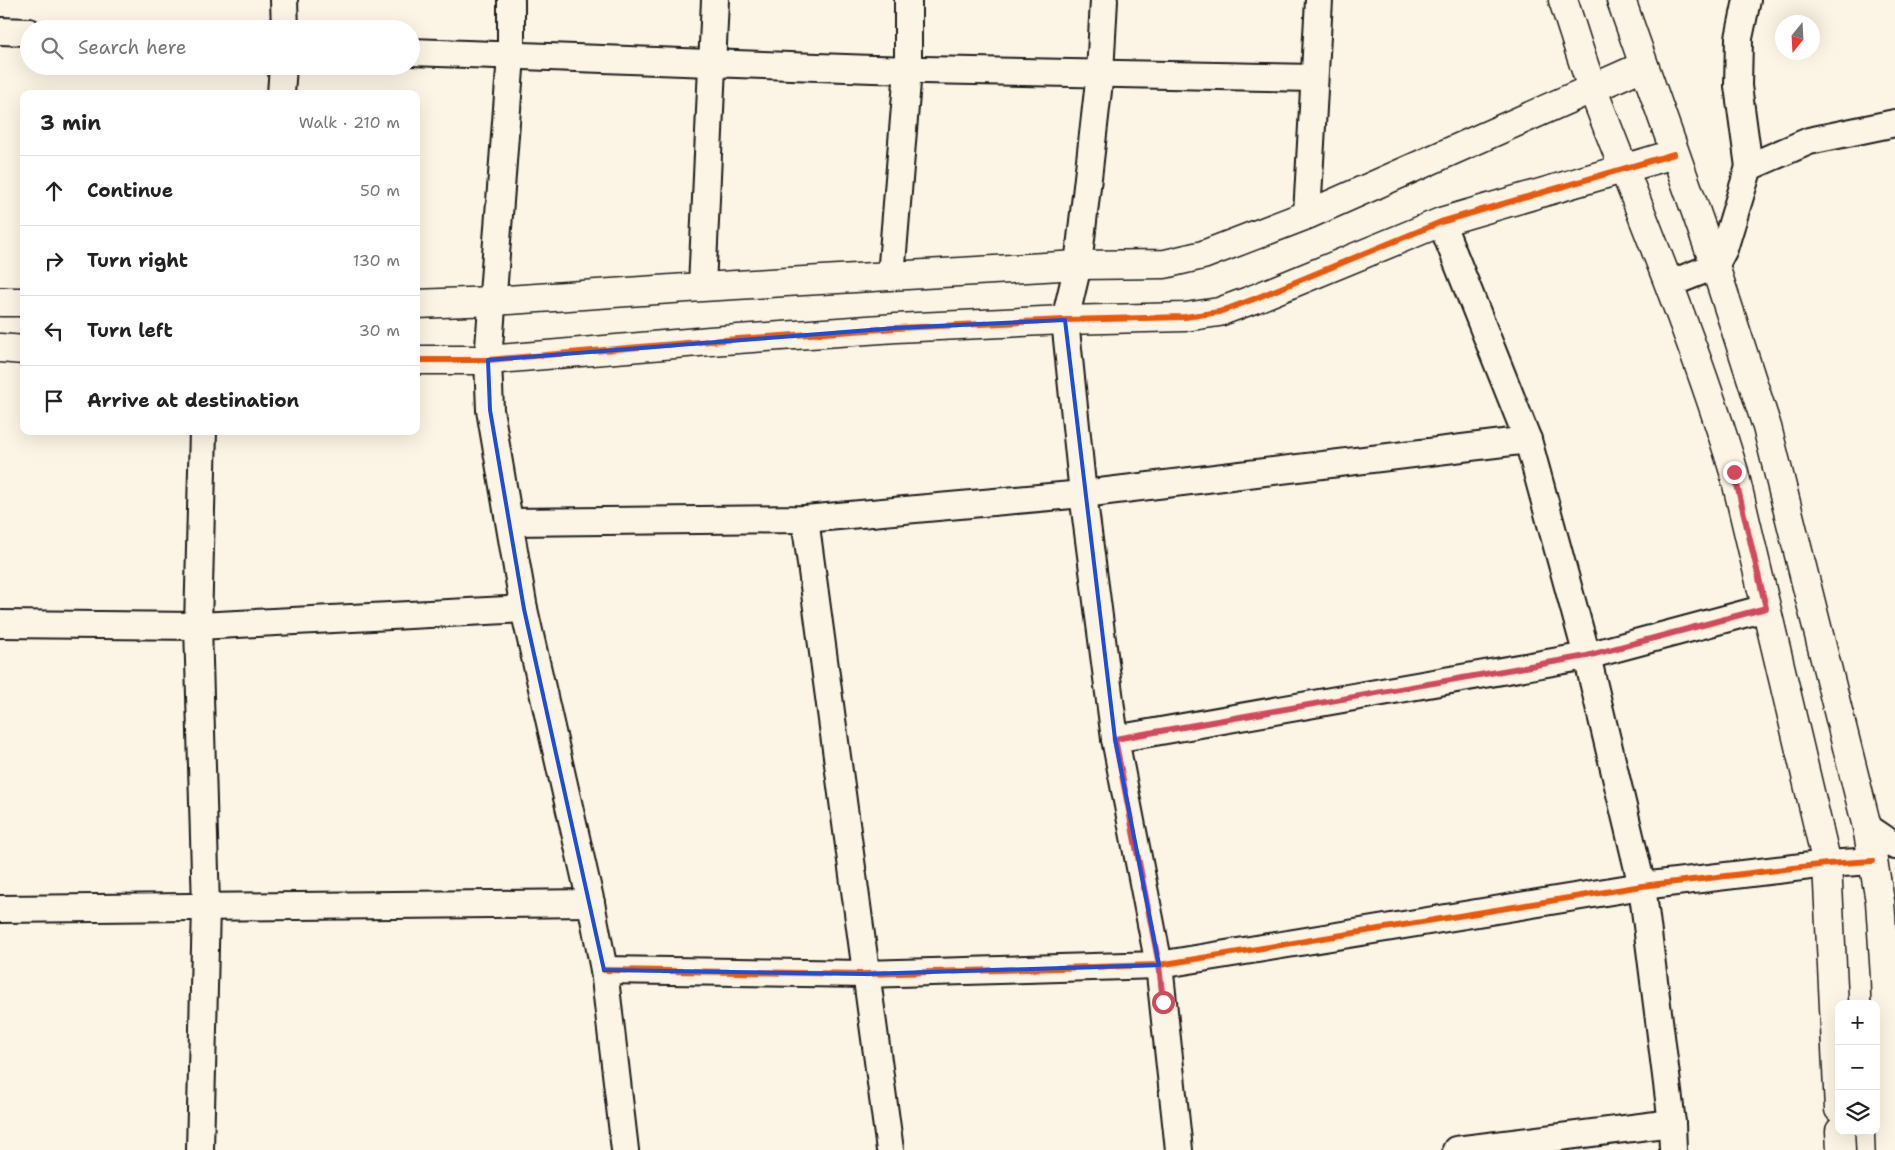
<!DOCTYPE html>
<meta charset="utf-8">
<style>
:root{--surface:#fff;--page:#f6f6f6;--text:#222;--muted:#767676;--line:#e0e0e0}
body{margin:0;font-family:"Shantell Sans",sans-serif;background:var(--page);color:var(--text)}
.controls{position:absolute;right:15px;bottom:15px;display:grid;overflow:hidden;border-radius:10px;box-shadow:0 5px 20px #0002}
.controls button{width:45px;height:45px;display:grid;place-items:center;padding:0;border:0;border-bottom:1px solid var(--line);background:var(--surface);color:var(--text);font:25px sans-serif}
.compass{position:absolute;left:1775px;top:15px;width:45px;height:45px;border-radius:50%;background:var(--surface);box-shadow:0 5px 20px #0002;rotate:198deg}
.stop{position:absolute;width:15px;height:15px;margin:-11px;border:4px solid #d1495b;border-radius:50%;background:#fff}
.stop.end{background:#d1495b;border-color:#fff;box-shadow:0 1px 5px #0008}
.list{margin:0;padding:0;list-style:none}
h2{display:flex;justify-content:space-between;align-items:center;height:65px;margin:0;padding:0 20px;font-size:21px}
h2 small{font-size:16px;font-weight:400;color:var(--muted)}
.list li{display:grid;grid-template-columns:32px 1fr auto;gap:15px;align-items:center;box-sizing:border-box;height:70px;padding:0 20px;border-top:1px solid var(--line)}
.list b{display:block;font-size:19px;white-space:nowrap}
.list em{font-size:16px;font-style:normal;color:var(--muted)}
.icon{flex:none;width:28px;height:28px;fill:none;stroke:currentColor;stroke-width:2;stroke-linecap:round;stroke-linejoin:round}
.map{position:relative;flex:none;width:1895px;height:1150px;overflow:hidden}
.search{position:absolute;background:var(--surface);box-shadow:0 5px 20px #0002;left:20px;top:20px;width:400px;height:55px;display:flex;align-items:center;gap:12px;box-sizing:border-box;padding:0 18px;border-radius:28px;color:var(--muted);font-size:19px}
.panel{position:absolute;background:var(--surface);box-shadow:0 5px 20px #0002;left:20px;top:90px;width:400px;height:345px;border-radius:10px}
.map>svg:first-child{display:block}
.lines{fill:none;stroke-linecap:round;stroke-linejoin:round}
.street-casing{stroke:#1c1c1c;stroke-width:30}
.secondary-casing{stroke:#1c1c1c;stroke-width:31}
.primary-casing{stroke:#1c1c1c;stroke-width:31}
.street{stroke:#fcf5e5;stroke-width:26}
.secondary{stroke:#fcf5e5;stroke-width:28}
.primary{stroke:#fcf5e5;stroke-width:28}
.cycleway-casing{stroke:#fcf5e5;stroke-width:9}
.cycleway{stroke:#e8590c;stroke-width:6}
.route{stroke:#d1495b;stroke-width:6}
.marked{fill:none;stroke:#1d4ed8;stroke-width:4;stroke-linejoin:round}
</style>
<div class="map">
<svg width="1895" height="1150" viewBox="0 0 1895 1150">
<rect width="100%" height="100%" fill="#fcf5e5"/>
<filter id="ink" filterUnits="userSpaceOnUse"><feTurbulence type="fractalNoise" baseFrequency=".02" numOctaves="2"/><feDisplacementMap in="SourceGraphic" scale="10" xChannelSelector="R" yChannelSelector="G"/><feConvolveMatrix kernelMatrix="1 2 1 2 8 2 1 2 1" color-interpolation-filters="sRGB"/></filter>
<g filter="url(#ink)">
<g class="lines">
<g class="street-casing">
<g id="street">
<polyline points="284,0 285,29"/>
<polyline points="511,0 511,56 488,360 490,410 524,609 591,903 604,970 625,1150"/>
<polyline points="1104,0 1100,73 1078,265 1065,320 1083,494 1115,739 1159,965 1179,1150"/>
<polyline points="1747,0 1739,38 1738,86 1749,167"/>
<polyline points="0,31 29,32"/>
<polyline points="411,52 873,69 1314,78"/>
<polyline points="281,94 283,66"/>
<polyline points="1307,215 1319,0"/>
<polyline points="1441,222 1528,440 1587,656 1642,886 1672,1123 1673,1150"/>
<polyline points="891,276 908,70 908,0"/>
<polyline points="1669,284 1715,266 1724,249 1749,167 1809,141 1895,123"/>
<polyline points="702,287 715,0"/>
<polyline points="805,519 890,1150"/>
<polyline points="510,522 805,519 1083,494 1528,440"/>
<polyline points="0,624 198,626 524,609"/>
<polyline points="1115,739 1587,656 1766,608"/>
<polyline points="1867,827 1895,846"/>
<polyline points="0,909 591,903"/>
<polyline points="604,970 865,974 1159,965 1642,886 1827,864 1873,861"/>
<polyline points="200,1150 206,907 198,626 203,431"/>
<polyline points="1456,1150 1672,1123"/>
</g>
</g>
<g class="secondary-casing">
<g id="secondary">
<polyline points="0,302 24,302"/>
<polyline points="416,304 493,301 702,287 1078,265 1165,264 1203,255 1307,215 1643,66"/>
<polyline points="0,348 24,350"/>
<polyline points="416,360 488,360 710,341 896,328 1065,320 1185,317 1219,312 1254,299 1441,222 1674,154"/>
</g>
</g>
<g class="primary-casing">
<g id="primary">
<path d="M1563 0C1573 30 1582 61 1593 90 1642 217 1695 342 1734 472L1827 864 1839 1109"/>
<polyline points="1621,0 1715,266 1767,427 1867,827 1880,901 1885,977 1890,1150"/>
<polyline points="1840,1131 1841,1150"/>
</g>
</g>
<use href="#street" class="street"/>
<use href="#secondary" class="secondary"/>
<use href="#primary" class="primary"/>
<g class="cycleway-casing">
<g id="cycleway">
<polyline points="416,360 488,360 710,341 896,328 1065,320 1185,317 1219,312 1254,299 1441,222 1674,154"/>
<polyline points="604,970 865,974 1159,965 1642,886 1827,864 1873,861"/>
</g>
</g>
<use href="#cycleway" class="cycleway"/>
</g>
</g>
<g class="lines" filter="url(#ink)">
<polyline class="route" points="1163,1002 1159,965 1115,739 1587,656 1766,608 1734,472"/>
</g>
<path class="marked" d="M1065 320 1115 739 1159 965 865 974 604 970 524 609 490 410 488 360 896 328Z"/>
</svg>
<div class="controls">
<button>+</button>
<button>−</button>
<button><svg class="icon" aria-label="layers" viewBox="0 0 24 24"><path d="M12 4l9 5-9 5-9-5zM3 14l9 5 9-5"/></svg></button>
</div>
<svg class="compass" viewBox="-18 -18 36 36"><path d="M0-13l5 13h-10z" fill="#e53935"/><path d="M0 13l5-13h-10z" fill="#767676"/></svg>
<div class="stop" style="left:1163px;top:1002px"></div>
<div class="stop end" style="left:1734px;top:472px"></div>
<div class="search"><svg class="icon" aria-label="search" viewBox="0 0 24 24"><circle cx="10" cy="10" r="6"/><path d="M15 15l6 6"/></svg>Search here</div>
<section class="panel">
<h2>3 min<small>Walk · 210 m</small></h2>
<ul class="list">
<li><svg class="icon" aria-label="ahead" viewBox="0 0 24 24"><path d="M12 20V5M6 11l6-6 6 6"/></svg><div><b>Continue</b></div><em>50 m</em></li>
<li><svg class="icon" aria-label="right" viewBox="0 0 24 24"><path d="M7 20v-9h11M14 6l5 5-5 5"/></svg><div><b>Turn right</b></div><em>130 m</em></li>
<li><svg class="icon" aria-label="left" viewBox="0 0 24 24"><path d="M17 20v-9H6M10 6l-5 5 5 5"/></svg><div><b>Turn left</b></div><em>30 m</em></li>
<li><svg class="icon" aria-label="arrive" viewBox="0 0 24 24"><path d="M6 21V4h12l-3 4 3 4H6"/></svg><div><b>Arrive at destination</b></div></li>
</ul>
</section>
</div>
